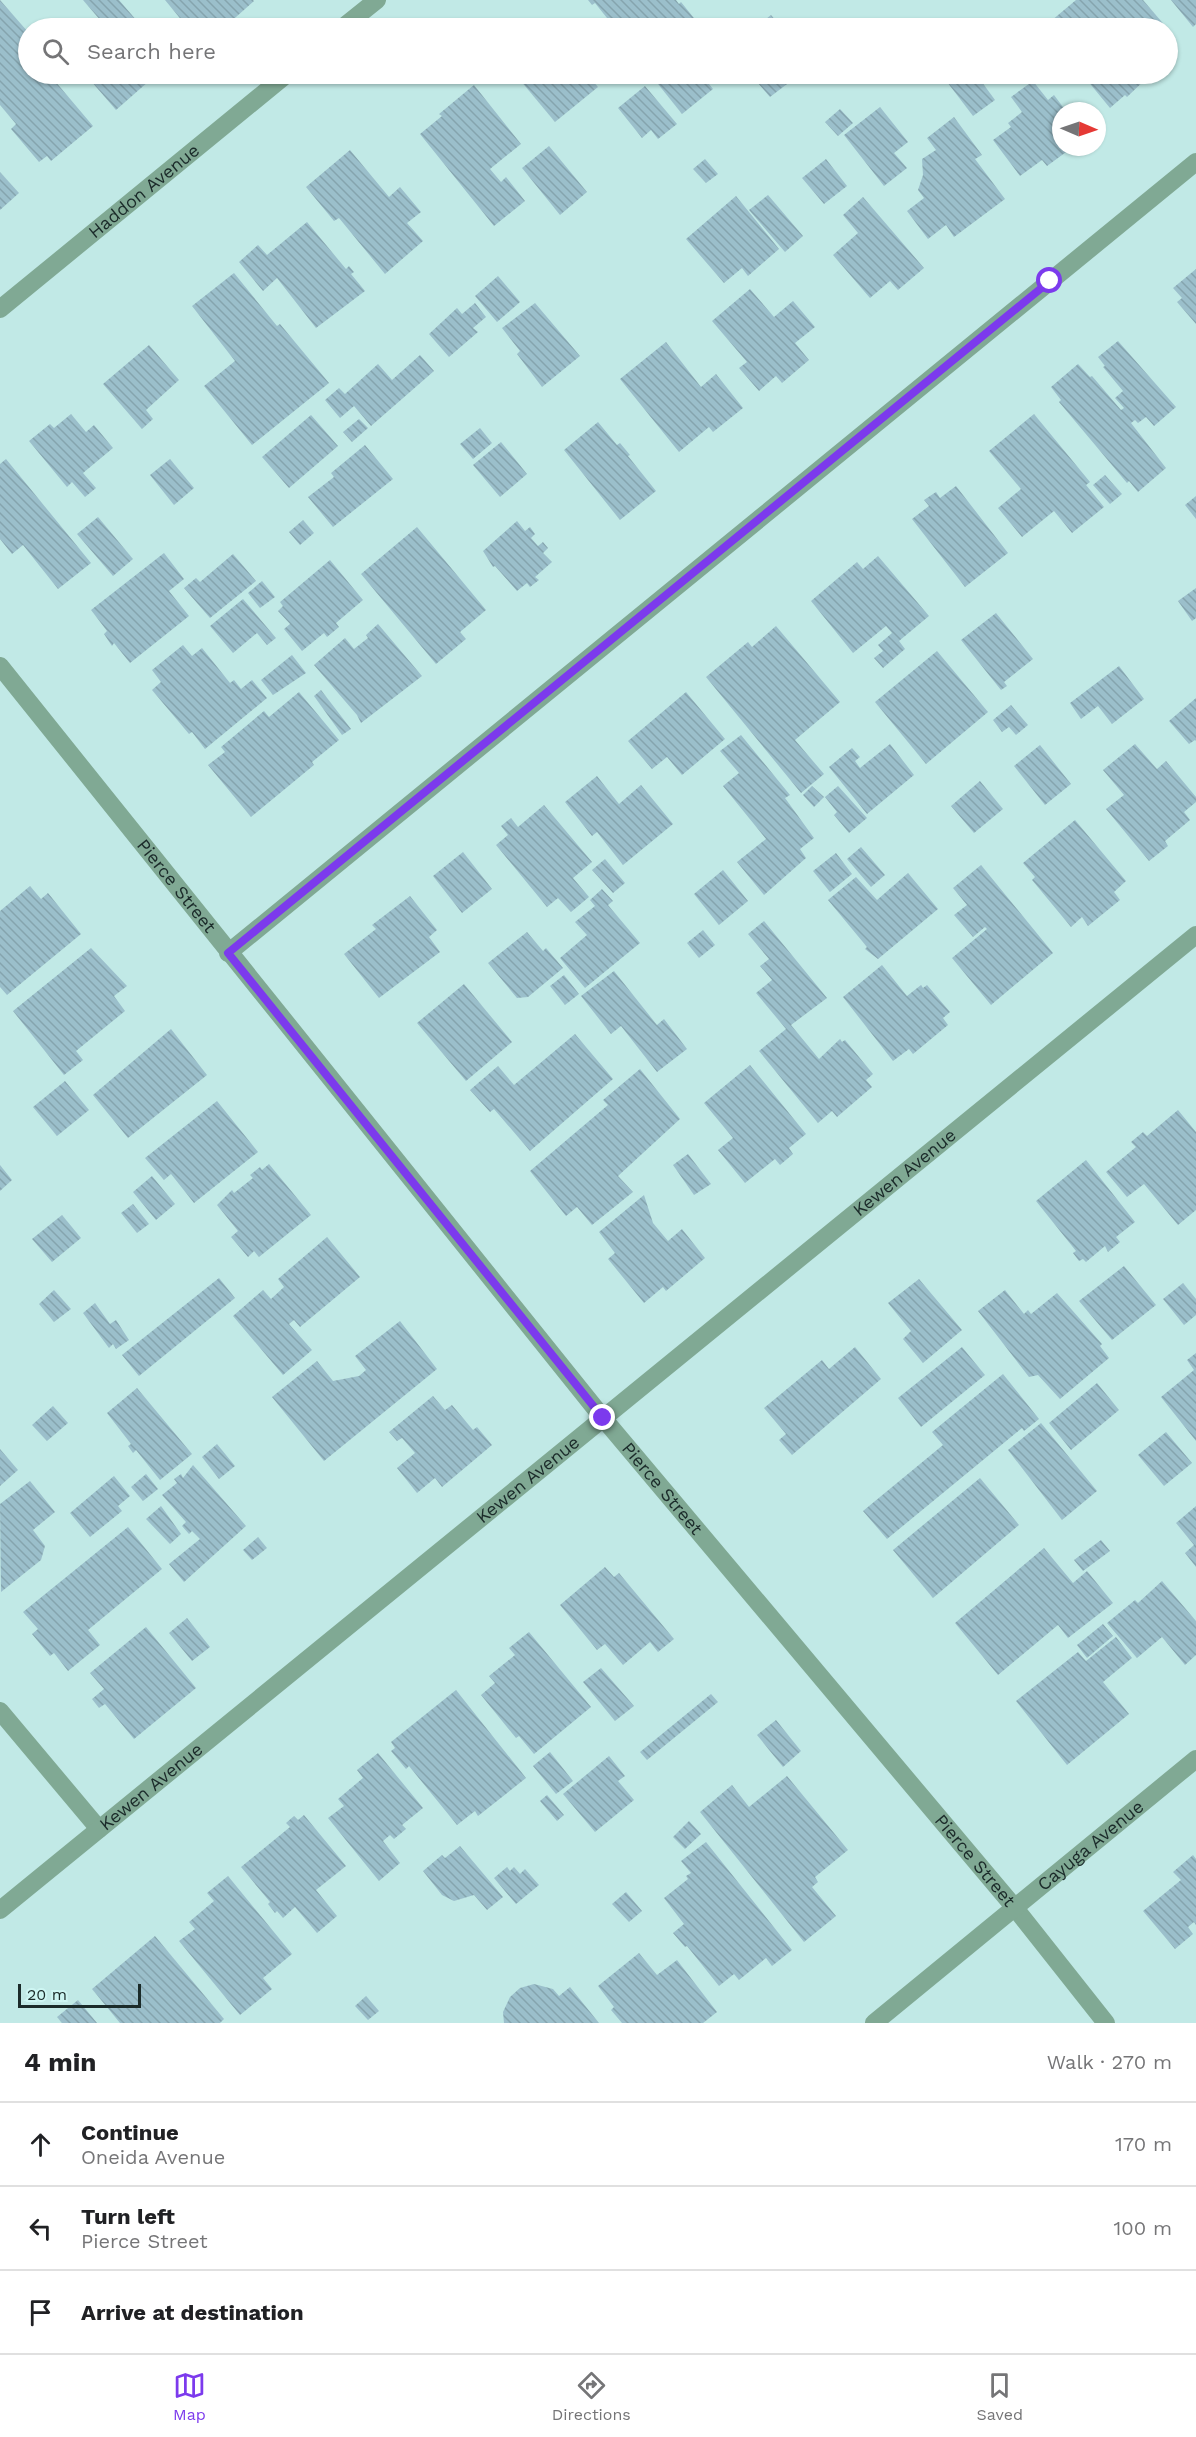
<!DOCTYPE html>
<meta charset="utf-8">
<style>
:root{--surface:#fff;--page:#f2f2f2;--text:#202124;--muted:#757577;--line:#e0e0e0;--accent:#7c3aed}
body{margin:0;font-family:"Work Sans",sans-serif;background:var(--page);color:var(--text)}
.compass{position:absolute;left:1052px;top:102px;width:54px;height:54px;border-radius:50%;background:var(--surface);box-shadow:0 2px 4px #0004;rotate:92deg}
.scale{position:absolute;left:18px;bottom:15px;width:123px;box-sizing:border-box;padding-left:6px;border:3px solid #1b2b2a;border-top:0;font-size:16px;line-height:21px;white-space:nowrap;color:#1b2b2a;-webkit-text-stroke:4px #cef6f3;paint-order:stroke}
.stop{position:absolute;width:18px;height:18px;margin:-14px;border:4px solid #7c3aed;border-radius:50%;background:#fff}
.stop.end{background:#7c3aed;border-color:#fff;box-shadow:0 2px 6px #0008}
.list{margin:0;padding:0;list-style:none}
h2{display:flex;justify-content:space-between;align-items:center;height:78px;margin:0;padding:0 24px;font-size:26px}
h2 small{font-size:20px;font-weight:400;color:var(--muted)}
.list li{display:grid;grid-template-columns:39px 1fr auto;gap:18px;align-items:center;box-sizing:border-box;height:84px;padding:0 24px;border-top:2px solid var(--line)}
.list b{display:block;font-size:22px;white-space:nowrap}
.list p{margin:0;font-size:20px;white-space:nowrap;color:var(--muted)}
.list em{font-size:20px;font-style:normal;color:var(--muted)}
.icon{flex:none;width:33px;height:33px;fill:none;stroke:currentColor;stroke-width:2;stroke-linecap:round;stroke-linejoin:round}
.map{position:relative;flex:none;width:1196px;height:2023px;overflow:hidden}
.search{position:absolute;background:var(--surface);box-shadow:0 2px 4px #0004;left:18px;right:18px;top:18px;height:66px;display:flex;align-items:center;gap:15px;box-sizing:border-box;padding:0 21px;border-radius:33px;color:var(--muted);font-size:22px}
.sheet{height:330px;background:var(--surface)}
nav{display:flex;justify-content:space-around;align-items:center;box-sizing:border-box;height:84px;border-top:2px solid var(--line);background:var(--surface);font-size:16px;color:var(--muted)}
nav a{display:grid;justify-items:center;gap:3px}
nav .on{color:var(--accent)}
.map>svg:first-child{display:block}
.building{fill:url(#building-back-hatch)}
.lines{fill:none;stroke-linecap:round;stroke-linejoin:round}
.minor{stroke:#80a994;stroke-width:18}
.route{stroke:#7c3aed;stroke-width:8}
.labels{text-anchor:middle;stroke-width:4.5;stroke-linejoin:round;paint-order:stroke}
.street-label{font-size:18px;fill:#1b2b2a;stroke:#cef6f3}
</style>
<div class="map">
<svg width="1196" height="2023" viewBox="0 0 1196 2023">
<defs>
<pattern id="building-back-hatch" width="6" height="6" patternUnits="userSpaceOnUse" patternTransform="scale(1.5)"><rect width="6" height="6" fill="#9bbfcb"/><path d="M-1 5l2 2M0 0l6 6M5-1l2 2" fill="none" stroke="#85a4ae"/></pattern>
</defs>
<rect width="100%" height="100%" fill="#c1e9e6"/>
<g class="building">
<polygon points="0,0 28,32 28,74 49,74 93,126 51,161 47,156 39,162 11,129 16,124 0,105"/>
<polygon points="83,0 119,0 143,28 107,28"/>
<polygon points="165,0 253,0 254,1 227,25 224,21 215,28 188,28"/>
<polygon points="588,0 676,0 679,4 681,2 702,28 615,28 595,3 592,5"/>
<polygon points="1076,0 1143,0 1167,28 1047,28 1045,26"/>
<polygon points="1171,0 1196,0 1196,24 1193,27"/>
<polygon points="771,15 781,27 757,28 756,27"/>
<polygon points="85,74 157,74 116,110"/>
<polygon points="515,74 587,74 598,87 555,122"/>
<polygon points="650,74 701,74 713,89 682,114"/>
<polygon points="750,74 785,74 791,81 770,97"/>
<polygon points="941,74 976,74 995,100 973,116"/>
<polygon points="1002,74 1024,74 1011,84"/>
<polygon points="1082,74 1151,74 1127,97 1125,95 1110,108"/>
<polygon points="1033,81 1048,100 1054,95 1066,111 1061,111 1061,147 1073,147 1047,166 1042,160 1020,176 993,140 1011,127 1008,123 1022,112 1011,97"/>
<polygon points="474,85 521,144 490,169 501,182 506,177 525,201 494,226 420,134 442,116 439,114"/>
<polygon points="645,86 677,124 658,139 651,130 642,138 618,108"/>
<polygon points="880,107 908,142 894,153 907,168 884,186 844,135"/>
<polygon points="840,109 853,123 838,136 825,122"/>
<polygon points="954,117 982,155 975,159 1005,199 954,237 946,225 928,239 907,211 924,198 918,190 923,175 922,159 936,150 927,138"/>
<polygon points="549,146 587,192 560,215 522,168"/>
<polygon points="350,150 389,197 400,187 421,212 407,223 423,241 385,274 339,218 334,221 306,187"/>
<polygon points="705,159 718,174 706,183 693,169"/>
<polygon points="826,159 847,186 824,204 802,178"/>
<polygon points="0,172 19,193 0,210"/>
<polygon points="768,195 803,236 785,252 749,210"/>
<polygon points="736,196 779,249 748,276 742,268 724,283 686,239"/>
<polygon points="863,197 924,268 898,290 890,281 870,298 833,255 858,233 843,215"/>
<polygon points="307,222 346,269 349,266 354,272 351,274 365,291 316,328 277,278 263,291 239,262 258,245 267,255"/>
<polygon points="1196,269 1196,324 1177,302 1182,298 1173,288"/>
<polygon points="234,273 277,326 280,324 329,383 252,445 204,386 235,361 192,306"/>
<polygon points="498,276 520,302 497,322 475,296"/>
<polygon points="750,289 774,317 793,301 815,327 795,343 809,360 782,383 776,376 759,391 739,368 747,362 712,321"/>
<polygon points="475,303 486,317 473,328 478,332 449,357 429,334 457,308 462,314"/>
<polygon points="535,303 580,356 542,387 517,354 520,351 502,328"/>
<polygon points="1118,341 1176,407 1154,426 1146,417 1138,423 1135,420 1131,423 1166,468 1138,492 1129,481 1127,483 1059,402 1061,400 1051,387 1078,364 1090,377 1092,376 1121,410 1124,408 1115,398 1123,391 1103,367 1105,366 1098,357"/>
<polygon points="666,342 701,387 716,374 743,408 713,432 709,427 679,452 620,379"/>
<polygon points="149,345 179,380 146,410 153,419 142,429 103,384"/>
<polygon points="420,355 434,371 371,426 354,406 340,418 325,400 339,388 345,394 378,364 392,380"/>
<polygon points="71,414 86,432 94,425 113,448 83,473 96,488 85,497 72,482 67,487 29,441 50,424 54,428"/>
<polygon points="1034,414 1090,482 1086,485 1104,507 1072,533 1054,511 1022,537 998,508 1021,489 989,451"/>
<polygon points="311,415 338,446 289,488 262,457"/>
<polygon points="359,419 368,428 352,442 343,432"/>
<polygon points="598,422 617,445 620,443 630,455 628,456 656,491 620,520 564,450"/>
<polygon points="480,428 492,443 473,459 460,444"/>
<polygon points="501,442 527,474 500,497 473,465"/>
<polygon points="365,445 393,479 333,527 308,497 334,477 331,473"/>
<polygon points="6,459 91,563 58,589 23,545 12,554 0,539 0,464"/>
<polygon points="170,459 194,488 174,505 150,475"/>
<polygon points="1105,475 1122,494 1110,504 1093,485"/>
<polygon points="956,486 1008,553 965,587 912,519 929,506 924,500 936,492 940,498"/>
<polygon points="1196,496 1196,519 1185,505"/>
<polygon points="98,517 133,559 113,576 77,534"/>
<polygon points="303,520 314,533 300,545 289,532"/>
<polygon points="517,521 525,531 530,527 535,534 531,538 538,546 543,542 548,548 543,553 552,562 535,577 539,580 530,587 527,583 517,591 495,566 493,567 483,551"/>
<polygon points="417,527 486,610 460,632 466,639 436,664 361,574"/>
<polygon points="164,553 184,579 169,591 189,616 130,663 114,643 112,646 104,634 107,631 91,610"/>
<polygon points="233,554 256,581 210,618 184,588 196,578 200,582"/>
<polygon points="878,556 929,616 899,641 905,649 883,668 874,658 883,651 878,645 892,633 886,626 853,653 811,601 857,562 863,569"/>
<polygon points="330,560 363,600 336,623 339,627 327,637 324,633 302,651 284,629 290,624 278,611 283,606 280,602"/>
<polygon points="262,581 275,597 260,608 248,593"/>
<polygon points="1196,588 1196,618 1192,621 1178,601"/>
<polygon points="243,599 276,638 267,645 257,633 233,653 210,626"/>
<polygon points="996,613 1033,659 1004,682 1007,686 1001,690 961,640"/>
<polygon points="378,624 422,676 361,723 357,715 314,665 345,638 354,649 368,638 366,635"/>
<polygon points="776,626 840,702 795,740 824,774 801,793 706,677 748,642 752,647"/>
<polygon points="183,645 192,656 202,648 230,683 234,680 241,689 252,680 267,698 205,749 192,732 189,734 152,690 161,682 152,670"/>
<polygon points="937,651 988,712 926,764 875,702"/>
<polygon points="292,655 306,673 273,695 261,680"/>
<polygon points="1119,666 1144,699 1112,724 1098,706 1081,719 1070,703"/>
<polygon points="321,690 351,729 342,735 314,696"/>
<polygon points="299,692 339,740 312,762 314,765 251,817 208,765 225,752 221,747 264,711 269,717"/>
<polygon points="686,692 725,739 682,775 667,757 652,769 628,741"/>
<polygon points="1196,698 1196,741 1195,740 1189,744 1169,721"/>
<polygon points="1011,705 1028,725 1016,735 1009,727 1002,732 993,720"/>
<polygon points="741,735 790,795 785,798 814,838 800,849 806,858 764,895 737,862 766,839 723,786 739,773 720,751"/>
<polygon points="890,744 914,775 867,814 829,767 852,748 860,757 855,761 860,768"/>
<polygon points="1135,744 1157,769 1166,761 1196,797 1196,802 1184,812 1190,820 1165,841 1168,846 1149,861 1106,809 1124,795 1103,770"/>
<polygon points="1040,745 1071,784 1045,805 1014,766"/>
<polygon points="597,776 619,804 641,785 673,824 623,865 597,832 592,836 565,802"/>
<polygon points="980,781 1003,809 974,833 951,806"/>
<polygon points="812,786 824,797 814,807 803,795"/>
<polygon points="838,786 867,818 849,833 834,815 837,812 825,797"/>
<polygon points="544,805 592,862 573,878 589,897 571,912 558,898 547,907 496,845 508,835 501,826 511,818 518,827"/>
<polygon points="1075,820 1126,881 1114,892 1120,900 1088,926 1082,917 1071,927 1032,880 1035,877 1023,863"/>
<polygon points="861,847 885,875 871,887 847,859"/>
<polygon points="463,852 492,889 462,913 433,876"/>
<polygon points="836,853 852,874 830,892 813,871"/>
<polygon points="605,859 625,883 613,893 592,870"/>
<polygon points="981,865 1053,953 991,1005 952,958 987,929 985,927 973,937 954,915 967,905 953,888"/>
<polygon points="723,870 748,901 719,925 694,894"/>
<polygon points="908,873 938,909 878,959 865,949 867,947 828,900 856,877 877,900"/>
<polygon points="30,886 41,899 48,893 81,934 7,995 0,987 0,911"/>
<polygon points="602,889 613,901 608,905 640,943 585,988 560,958 587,935 575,922 595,906 590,900"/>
<polygon points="410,896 437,930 429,937 440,952 379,998 344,954 376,929 372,925"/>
<polygon points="764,921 827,998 791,1025 819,1059 840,1039 842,1042 845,1040 873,1074 866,1080 872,1087 837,1117 832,1111 818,1123 759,1051 786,1029 756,993 772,980 760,966 769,959 748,934"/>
<polygon points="703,930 715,945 699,958 687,943"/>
<polygon points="527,932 543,951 546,948 563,968 528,997 517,998 488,963"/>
<polygon points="91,948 127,986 114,996 125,1011 76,1051 83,1060 64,1075 13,1011"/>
<polygon points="882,965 907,996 921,985 923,988 927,985 950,1012 943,1018 948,1025 913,1054 909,1049 893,1061 843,997"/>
<polygon points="614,971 657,1025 664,1019 687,1049 657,1072 621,1026 611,1034 581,996"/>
<polygon points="564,975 579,994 565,1005 550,986"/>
<polygon points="464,984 512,1042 466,1081 417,1023"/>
<polygon points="171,1029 207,1075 128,1138 93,1095"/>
<polygon points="575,1034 613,1079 530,1151 494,1109 490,1112 470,1090 498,1066 514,1085"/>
<polygon points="750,1065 806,1134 789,1148 793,1154 780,1165 775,1159 745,1183 718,1150 733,1138 704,1103"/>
<polygon points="640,1069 680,1119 618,1176 633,1192 592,1225 577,1207 566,1216 530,1171 608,1105 603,1100"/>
<polygon points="65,1081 89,1110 57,1136 33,1107"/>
<polygon points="217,1101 258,1152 194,1203 171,1174 164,1180 145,1158"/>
<polygon points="1178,1110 1196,1132 1196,1210 1178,1225 1144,1184 1127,1197 1106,1172 1136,1147 1131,1142 1143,1132 1147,1136"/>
<polygon points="688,1154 711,1184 694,1195 673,1165"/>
<polygon points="1086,1160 1135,1222 1116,1237 1120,1242 1108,1252 1105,1246 1086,1262 1083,1259 1079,1261 1073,1253 1076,1251 1036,1201"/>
<polygon points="269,1164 311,1215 259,1257 254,1251 248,1257 231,1237 238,1231 217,1205 232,1190 234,1193 253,1178 250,1175 260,1167 262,1170"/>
<polygon points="0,1165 12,1180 0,1191"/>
<polygon points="152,1176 175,1204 156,1220 133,1192"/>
<polygon points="644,1195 653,1223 668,1241 682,1229 705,1258 666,1291 663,1287 644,1303 608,1259 615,1253 599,1232"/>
<polygon points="133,1204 149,1224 137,1233 121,1213"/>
<polygon points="62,1215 81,1238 52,1262 32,1239"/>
<polygon points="327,1237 360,1277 300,1327 294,1320 289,1324 312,1350 283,1375 233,1316 263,1290 271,1299 284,1287 278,1279"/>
<polygon points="1124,1266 1156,1305 1112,1340 1079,1301"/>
<polygon points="219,1278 235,1298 139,1376 122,1355"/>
<polygon points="919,1279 962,1330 923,1363 903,1339 911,1331 888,1303"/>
<polygon points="1183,1283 1196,1299 1196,1315 1184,1325 1163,1299"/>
<polygon points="54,1290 71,1309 54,1322 39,1304"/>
<polygon points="1005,1290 1024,1314 1028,1310 1031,1314 1057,1293 1102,1344 1100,1346 1109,1358 1060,1399 1038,1375 1029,1377 978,1311"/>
<polygon points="95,1303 110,1324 116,1320 129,1340 116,1349 113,1344 109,1348 83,1313"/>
<polygon points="400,1321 437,1369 324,1461 272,1397 317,1361 333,1381 359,1376 366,1370 355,1356"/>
<polygon points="855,1347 881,1379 792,1455 779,1440 786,1434 764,1408 822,1360 829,1369"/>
<polygon points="962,1347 985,1375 921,1427 898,1398"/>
<polygon points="1196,1353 1196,1441 1161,1397 1194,1370 1187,1360"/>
<polygon points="1003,1374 1039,1419 1024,1431 1022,1428 887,1539 863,1511 943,1445 932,1432"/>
<polygon points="1097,1383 1119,1410 1071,1450 1049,1423"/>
<polygon points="137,1388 192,1454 160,1480 136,1450 133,1453 128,1446 131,1444 107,1413"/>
<polygon points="433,1396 445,1410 452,1405 473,1430 477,1427 492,1445 442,1487 435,1478 417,1493 397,1468 415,1453 402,1438 397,1441 389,1432"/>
<polygon points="53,1406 68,1423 47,1441 32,1425"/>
<polygon points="1041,1423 1097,1491 1062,1520 1008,1450"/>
<polygon points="1166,1432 1192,1463 1164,1486 1138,1455"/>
<polygon points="217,1444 235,1466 219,1479 202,1457"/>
<polygon points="0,1449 18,1470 0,1486"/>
<polygon points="193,1465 246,1526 184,1582 169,1564 200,1539 192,1531 189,1534 182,1526 186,1522 162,1495 177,1483 174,1479 181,1474 183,1478"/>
<polygon points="146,1474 158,1489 143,1501 131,1487"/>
<polygon points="114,1476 130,1496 118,1506 122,1511 90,1537 70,1513"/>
<polygon points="980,1478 1019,1525 933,1598 893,1550"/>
<polygon points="30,1481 55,1512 33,1530 45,1546 41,1560 1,1592 0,1504"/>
<polygon points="161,1506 181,1534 170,1544 146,1519"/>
<polygon points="1196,1506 1196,1567 1185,1553 1194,1545 1176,1523"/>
<polygon points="128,1527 162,1569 88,1630 100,1645 68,1671 54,1653 50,1656 32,1634 38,1629 23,1612"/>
<polygon points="258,1537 267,1548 252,1560 243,1550"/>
<polygon points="1101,1540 1110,1551 1083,1571 1074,1560"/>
<polygon points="1044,1548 1073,1583 1087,1571 1113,1603 1068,1638 1058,1625 998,1675 955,1623"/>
<polygon points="605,1567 614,1577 619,1573 674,1639 658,1652 650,1642 623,1665 605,1644 597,1650 560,1605"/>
<polygon points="1162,1581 1196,1621 1196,1655 1185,1665 1162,1637 1137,1658 1107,1623 1135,1600 1138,1603"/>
<polygon points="187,1618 210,1647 192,1661 169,1633"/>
<polygon points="1103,1624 1113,1636 1087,1658 1077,1645"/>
<polygon points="146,1627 196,1688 134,1739 105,1704 99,1708 92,1699 104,1689 90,1673"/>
<polygon points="529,1632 591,1707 534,1754 519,1736 516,1738 481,1695 495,1683 489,1676 515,1655 509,1648"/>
<polygon points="1116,1637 1132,1658 1103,1682 1129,1714 1067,1765 1016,1701 1078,1652 1086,1661"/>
<polygon points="601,1668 634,1706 615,1721 583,1682"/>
<polygon points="456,1690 526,1778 478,1816 475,1811 457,1825 409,1766 406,1769 391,1751 395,1748 391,1742"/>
<polygon points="711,1694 718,1702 647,1760 640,1752"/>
<polygon points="776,1720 801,1751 783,1767 757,1735"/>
<polygon points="550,1752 573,1781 556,1794 533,1766"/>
<polygon points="378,1753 423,1808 402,1825 406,1829 394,1839 390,1835 383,1841 400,1863 379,1881 328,1818 344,1806 338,1799 363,1778 357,1770"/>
<polygon points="609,1756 625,1776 618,1781 634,1800 595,1832 563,1794"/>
<polygon points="787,1776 848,1850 815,1877 818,1882 812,1887 836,1916 804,1942 700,1812 732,1785 749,1807"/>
<polygon points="547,1795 564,1815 557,1821 540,1801"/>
<polygon points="304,1815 346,1866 316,1890 337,1916 317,1933 295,1907 283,1918 277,1911 275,1913 268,1904 270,1902 241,1867 290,1827 286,1823 294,1816 298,1820"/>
<polygon points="689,1821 701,1834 685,1849 673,1837"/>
<polygon points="706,1842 792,1950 772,1966 766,1958 739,1980 734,1974 719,1986 687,1946 685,1947 673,1933 684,1924 664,1898 688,1879 686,1876 691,1873 681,1861"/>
<polygon points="460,1846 503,1897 487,1910 474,1895 454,1901 442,1895 423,1871 442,1855 445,1858"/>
<polygon points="1193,1855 1196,1859 1196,1925 1194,1922 1188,1927 1193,1934 1175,1949 1143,1911 1181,1880 1173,1872"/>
<polygon points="507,1867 510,1871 514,1867 520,1874 525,1869 539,1885 516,1904 494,1878"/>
<polygon points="228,1876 292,1954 263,1978 272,1989 240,2015 179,1941 195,1929 189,1922 214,1901 207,1893"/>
<polygon points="626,1892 642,1911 629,1922 612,1904"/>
<polygon points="155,1936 224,2019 220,2023 120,2023 92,1989"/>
<polygon points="639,1953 657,1975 677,1960 717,2012 703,2023 622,2023 611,2010 614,2007 598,1986"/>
<polygon points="534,1984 553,1989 559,1996 570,1987 599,2023 504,2023 503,2012 510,1997 520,1988"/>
<polygon points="366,1996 379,2011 368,2020 355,2006"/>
<polygon points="78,2000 97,2023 62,2023 57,2017"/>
</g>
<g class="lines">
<g class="minor">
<polyline points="342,28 377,0"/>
<path id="s1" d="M0 309 287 74"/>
<path id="s2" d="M0 666 603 1418 1015 1908 1106 2023"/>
<polyline points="228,953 1196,162"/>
<polyline points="0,1711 99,1829"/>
<path id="s3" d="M0 1910 1196 935"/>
<path id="s4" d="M874 2023 1196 1759"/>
</g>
</g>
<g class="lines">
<polyline class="route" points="603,1418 228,953 1050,281"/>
</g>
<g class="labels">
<g class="street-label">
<text dy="6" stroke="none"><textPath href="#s1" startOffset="186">Haddon Avenue</textPath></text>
<text dy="6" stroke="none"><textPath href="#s2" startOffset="282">Pierce Street</textPath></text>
<text dy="6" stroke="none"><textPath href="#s3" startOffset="1167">Kewen Avenue</textPath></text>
<text dy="6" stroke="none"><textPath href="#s3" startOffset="681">Kewen Avenue</textPath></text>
<text dy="6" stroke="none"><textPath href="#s2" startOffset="1056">Pierce Street</textPath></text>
<text dy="6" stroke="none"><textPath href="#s3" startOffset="195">Kewen Avenue</textPath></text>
<text dy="6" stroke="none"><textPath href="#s4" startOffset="280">Cayuga Avenue</textPath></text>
<text dy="6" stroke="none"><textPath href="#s2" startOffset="1542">Pierce Street</textPath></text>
</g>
</g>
</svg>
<svg class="compass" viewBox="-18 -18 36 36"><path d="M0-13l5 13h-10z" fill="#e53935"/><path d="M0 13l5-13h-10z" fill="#757577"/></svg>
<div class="scale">20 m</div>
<div class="stop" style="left:1050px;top:281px"></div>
<div class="stop end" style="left:603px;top:1418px"></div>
<div class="search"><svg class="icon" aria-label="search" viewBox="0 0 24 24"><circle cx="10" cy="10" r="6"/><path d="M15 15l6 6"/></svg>Search here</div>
</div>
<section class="sheet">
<h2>4 min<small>Walk · 270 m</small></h2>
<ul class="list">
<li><svg class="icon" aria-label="ahead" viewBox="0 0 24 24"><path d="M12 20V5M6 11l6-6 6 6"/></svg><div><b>Continue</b><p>Oneida Avenue</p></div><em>170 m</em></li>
<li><svg class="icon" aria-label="left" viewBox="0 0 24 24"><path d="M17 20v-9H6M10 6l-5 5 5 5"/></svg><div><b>Turn left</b><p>Pierce Street</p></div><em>100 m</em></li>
<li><svg class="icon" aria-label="arrive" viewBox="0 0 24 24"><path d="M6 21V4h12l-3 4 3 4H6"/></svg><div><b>Arrive at destination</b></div></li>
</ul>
</section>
<nav>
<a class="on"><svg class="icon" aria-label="map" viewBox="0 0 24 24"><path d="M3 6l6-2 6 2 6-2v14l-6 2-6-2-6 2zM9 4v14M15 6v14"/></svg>Map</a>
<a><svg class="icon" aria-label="directions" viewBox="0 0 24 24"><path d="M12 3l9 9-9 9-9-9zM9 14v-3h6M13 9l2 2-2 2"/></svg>Directions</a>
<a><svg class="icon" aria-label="saved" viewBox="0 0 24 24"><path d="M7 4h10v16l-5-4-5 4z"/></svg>Saved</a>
</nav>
